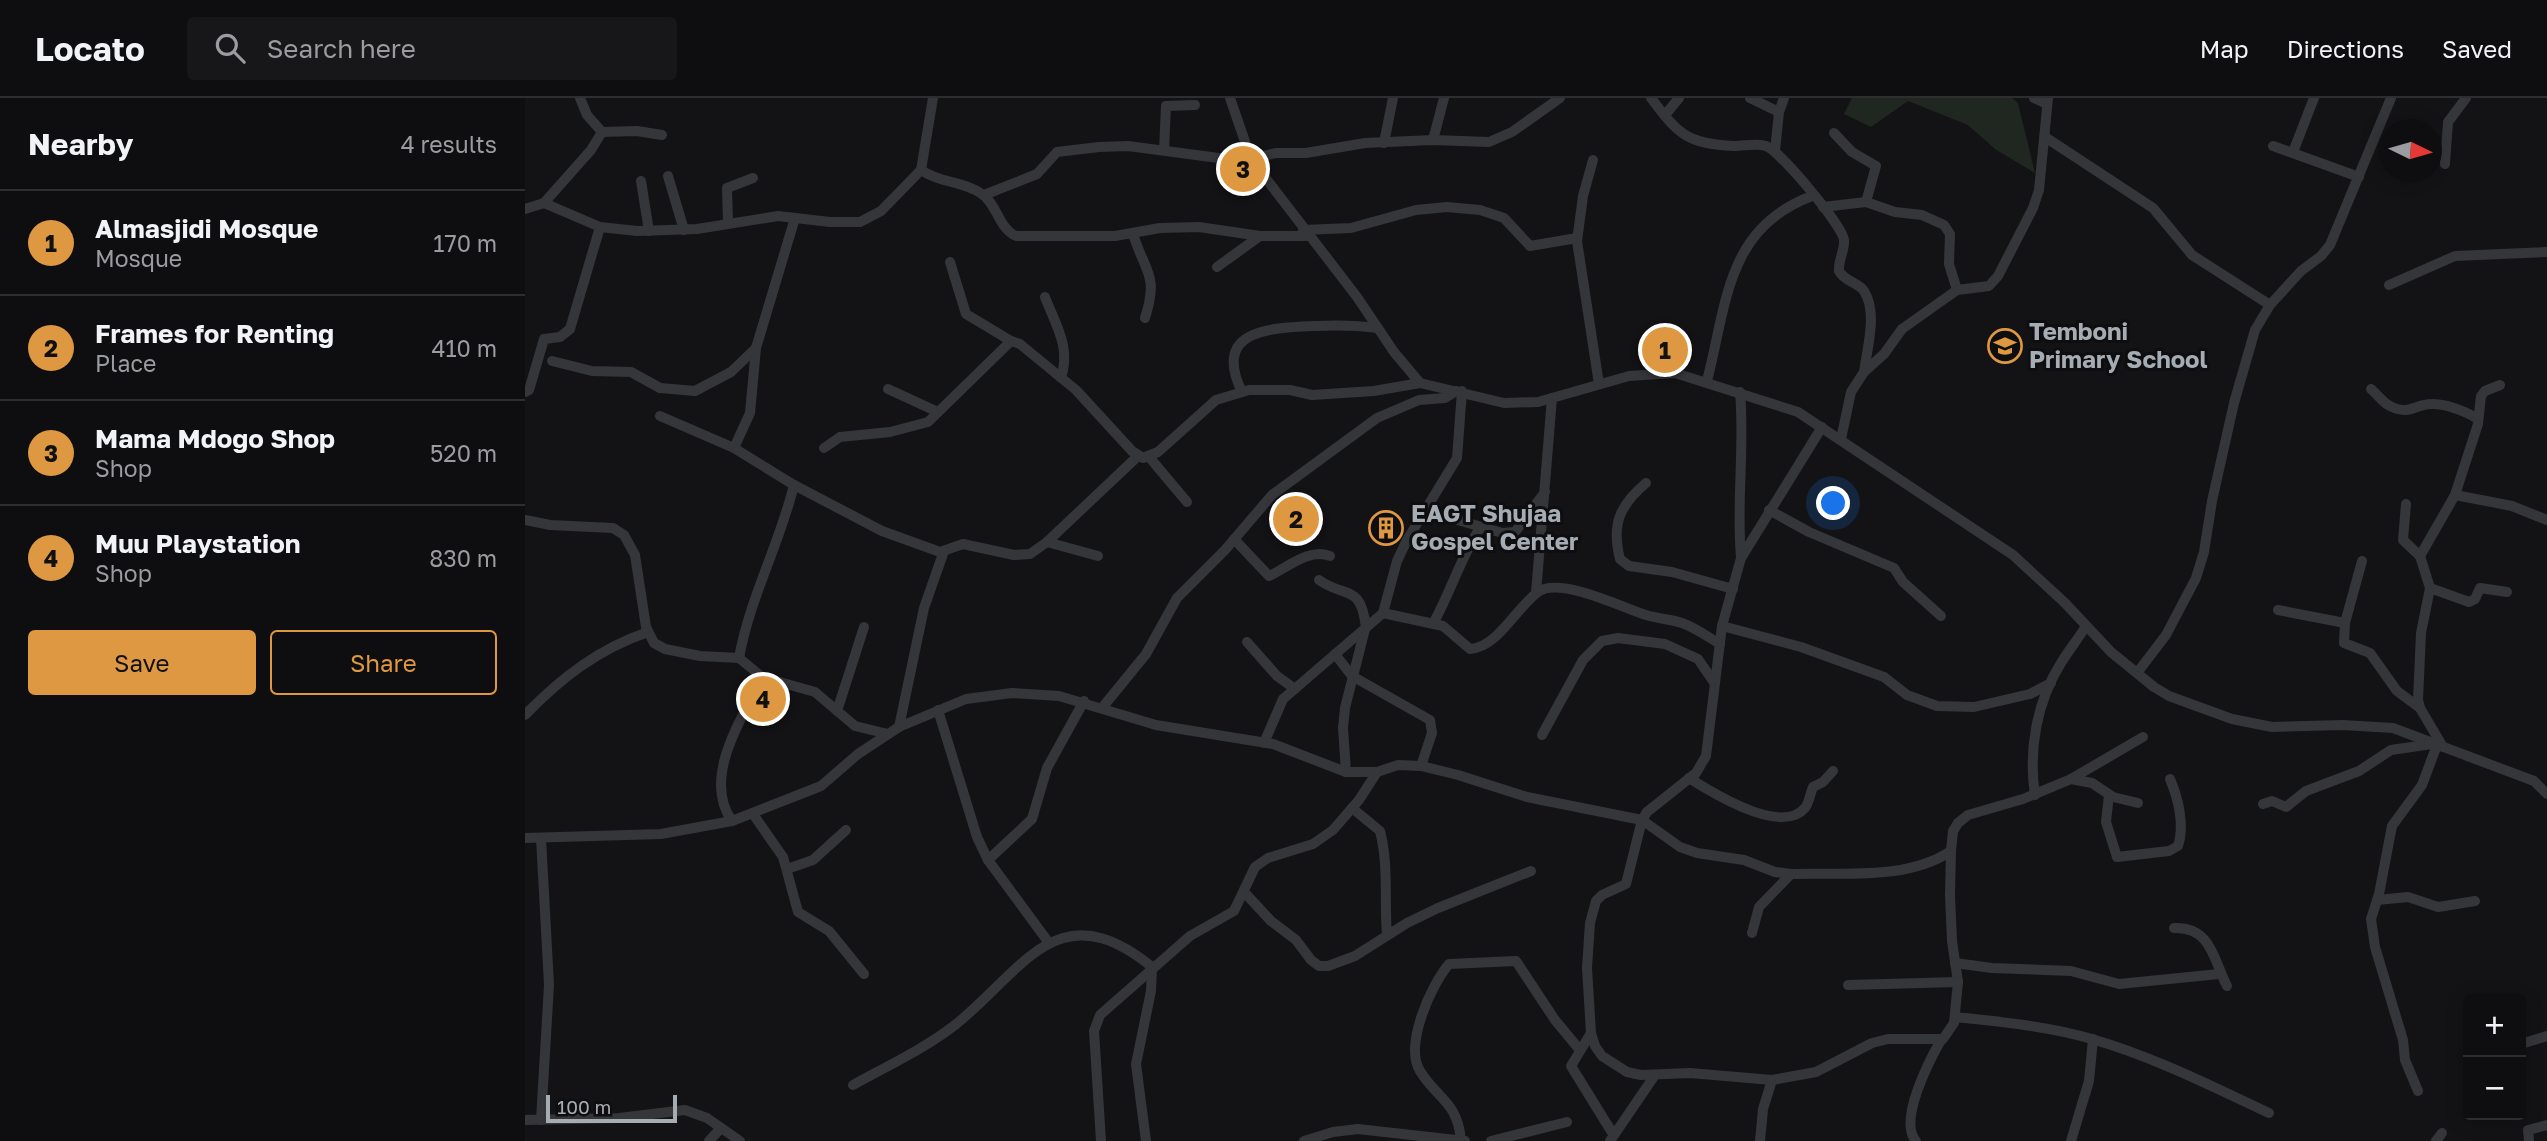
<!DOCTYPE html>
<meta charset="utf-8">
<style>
:root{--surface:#0e0e10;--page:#171719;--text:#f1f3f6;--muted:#9b9c9f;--line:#2e2e30;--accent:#de9841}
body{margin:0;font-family:"Golos Text",sans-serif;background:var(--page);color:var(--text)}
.controls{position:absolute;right:21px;bottom:21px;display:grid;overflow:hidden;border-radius:7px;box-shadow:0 4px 18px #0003}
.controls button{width:63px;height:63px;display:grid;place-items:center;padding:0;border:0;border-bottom:2px solid var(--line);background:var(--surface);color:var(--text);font:35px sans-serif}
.compass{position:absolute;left:1854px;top:21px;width:63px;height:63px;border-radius:50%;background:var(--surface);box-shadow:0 4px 18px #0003;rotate:95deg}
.scale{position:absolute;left:21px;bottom:18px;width:131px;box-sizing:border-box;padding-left:7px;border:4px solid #a6acb4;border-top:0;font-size:19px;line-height:24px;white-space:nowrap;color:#a6acb4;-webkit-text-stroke:5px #0e0e10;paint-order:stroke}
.you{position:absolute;left:1309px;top:406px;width:24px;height:24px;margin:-18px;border:5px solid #fff;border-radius:50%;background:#1a73e8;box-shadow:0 0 0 10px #1a73e833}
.badge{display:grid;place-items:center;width:46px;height:46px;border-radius:50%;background:var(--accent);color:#111;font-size:23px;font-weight:700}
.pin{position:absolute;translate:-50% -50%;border:4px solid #fff;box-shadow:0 2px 7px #0006}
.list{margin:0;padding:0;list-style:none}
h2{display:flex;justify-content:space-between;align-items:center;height:91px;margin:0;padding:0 28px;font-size:30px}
h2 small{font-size:23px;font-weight:400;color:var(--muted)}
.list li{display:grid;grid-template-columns:46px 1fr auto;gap:21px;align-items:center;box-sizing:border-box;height:105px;padding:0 28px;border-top:2px solid var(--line)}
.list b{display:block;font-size:26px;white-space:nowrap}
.list p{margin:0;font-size:23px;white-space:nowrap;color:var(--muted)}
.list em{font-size:23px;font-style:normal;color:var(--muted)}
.actions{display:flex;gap:14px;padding:21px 28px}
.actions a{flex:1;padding:16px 0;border:2px solid var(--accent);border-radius:7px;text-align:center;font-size:24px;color:var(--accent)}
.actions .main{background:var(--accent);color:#111}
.icon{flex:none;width:38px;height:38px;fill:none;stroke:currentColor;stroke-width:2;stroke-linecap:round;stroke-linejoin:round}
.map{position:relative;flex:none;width:2022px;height:1043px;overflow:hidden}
header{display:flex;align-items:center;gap:42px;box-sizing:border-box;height:98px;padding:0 35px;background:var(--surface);border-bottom:2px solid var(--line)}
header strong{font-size:33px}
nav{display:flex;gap:38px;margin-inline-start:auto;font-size:24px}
.search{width:490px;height:63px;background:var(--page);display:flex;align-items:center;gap:18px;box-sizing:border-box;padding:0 24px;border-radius:7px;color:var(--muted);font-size:26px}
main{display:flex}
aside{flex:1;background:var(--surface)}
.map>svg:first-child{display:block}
.green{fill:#202720}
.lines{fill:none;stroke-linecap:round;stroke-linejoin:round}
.minor{stroke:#353639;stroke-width:10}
.labels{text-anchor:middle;stroke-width:6;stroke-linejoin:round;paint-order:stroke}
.poi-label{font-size:24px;font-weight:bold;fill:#a6acb4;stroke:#0e0e10;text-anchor:start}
</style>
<header>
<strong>Locato</strong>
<div class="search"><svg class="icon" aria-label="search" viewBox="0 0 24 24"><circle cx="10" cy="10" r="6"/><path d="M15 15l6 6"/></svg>Search here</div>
<nav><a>Map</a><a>Directions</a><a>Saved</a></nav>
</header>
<main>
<aside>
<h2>Nearby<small>4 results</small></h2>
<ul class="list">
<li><span class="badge">1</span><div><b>Almasjidi Mosque</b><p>Mosque</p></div><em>170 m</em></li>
<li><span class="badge">2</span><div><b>Frames for Renting</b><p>Place</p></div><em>410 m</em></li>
<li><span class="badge">3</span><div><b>Mama Mdogo Shop</b><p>Shop</p></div><em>520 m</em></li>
<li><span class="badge">4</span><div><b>Muu Playstation</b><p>Shop</p></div><em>830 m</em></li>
</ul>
<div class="actions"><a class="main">Save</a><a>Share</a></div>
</aside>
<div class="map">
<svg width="2022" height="1043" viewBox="0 0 2022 1043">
<rect width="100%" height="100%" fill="#131315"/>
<polygon class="green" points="1327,0 1487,0 1493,5 1510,75 1470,51 1443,27 1383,3 1346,29 1319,16"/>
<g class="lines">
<g class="minor">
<polyline points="55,0 62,17 77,34 112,33 137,37"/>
<path d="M408 0 396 72C414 85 439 83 457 96 472 106 474 131 491 138H590L635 130 674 129 735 138H783"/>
<polyline points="705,0 726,61 832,199 869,254 895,285 979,305 1013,304 1104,278 1150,275 1273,314 1488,457 1540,505 1586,554 1629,589 1644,598 1707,621 1747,629 1818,627 1868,630 2009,683 2022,696"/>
<path d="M1126 0C1153 36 1162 46 1209 48 1220 48 1231 45 1241 48 1255 53 1318 128 1319 142 1320 152 1313 162 1314 173 1320 184 1333 184 1339 193 1353 215 1342 250 1339 274"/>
<polyline points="1225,0 1254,14"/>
<polyline points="1509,0 1522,6"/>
<polyline points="1140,17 1154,0"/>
<polyline points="1309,35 1327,54 1351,68 1341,104"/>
<polyline points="1520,39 1628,110 1667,157 1745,207"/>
<polyline points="908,42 919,0"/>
<polyline points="859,45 868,0"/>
<polyline points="1748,48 1834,79"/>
<polyline points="639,52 641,8 670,7"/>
<polyline points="1250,53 1254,14 1259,0"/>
<polyline points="1768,54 1789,0"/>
<polyline points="1068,62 1058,98 1052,143 1074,286"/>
<polyline points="1920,66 1923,24 1941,0"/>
<polyline points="143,78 159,132"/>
<polyline points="116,83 124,133"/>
<polyline points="459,97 512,76 532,54 574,49 603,48 701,61 726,61 751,55 781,55 840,45 908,42 964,44 987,34 1035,0"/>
<polyline points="19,105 66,52 77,34"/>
<polyline points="1298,109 1341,104 1370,114 1397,117 1419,127 1425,136 1424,166 1432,192"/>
<polyline points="0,111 19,105 75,129 112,133 172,131 253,118 305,124 335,124 356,113 396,72"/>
<polyline points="203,125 202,90 228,80"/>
<polyline points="778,132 826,130 891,112 922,109 955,112 979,120 1005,148 1052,140"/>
<path d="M608 136C620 175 634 176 620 220"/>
<polyline points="425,164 441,216 486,243"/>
<polyline points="692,169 735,138"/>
<polyline points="1864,187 1930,158 2022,154"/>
<path d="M520 199C531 228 546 249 536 280"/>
<polyline points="27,263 67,273 106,274 135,290 170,293 206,274 231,250"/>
<path d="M1182 283C1202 206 1201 130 1287 98"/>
<polyline points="363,291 413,314"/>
<path d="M1846 291C1855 299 1860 308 1872 311 1884 314 1889 309 1899 307 1916 303 1940 313 1953 321"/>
<polyline points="0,294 4,292 19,241 35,239 45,231 75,129"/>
<path d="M717 294C687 232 744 230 789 228 811 227 831 227 853 230"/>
<path d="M1215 294C1220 349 1211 404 1216 459"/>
<polyline points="135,318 209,350 269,387 357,433 415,454 438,446 489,457 505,456 522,444 613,358"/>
<polyline points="1297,329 1216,460 1197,528 1181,658 1171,675 1122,714 1117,722 1101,786 1077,797 1071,803 1065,825 1062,870 1066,935 1070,948 1077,958 1102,974 1116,977 1165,975 1247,982 1291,974 1347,945 1363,941 1418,941 1429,925 1433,884 1427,843 1425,797 1426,753 1428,733 1433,725 1443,717 1498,701 1546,681 1618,639"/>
<polyline points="1316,341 1326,294 1339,274 1359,256 1377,231 1432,192 1464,188 1473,178 1508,110 1514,92 1523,0"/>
<polyline points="209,350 225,315 231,250 270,120"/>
<polyline points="299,350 315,339 365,334 403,324 486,243 495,246 551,292 607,353 618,360 633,354 691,302 724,292 765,292 787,297 849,293 895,285"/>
<polyline points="625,360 662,404"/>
<path d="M1121 385C1095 407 1086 426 1095 461L1104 468 1147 474 1208 491"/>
<polyline points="1930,397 1987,408 2022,422"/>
<polyline points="1881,406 1878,442 1895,458 1905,490 1896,535 1893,602 1895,610 1918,649"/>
<polyline points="899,412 977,435 990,434 1020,394"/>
<polyline points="1244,412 1284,434 1369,470 1378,484 1416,518"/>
<polyline points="0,422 25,427 88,430 99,437 110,457 121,529 129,545 140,551 175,558 214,560 237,579 290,594 330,628 363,636"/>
<path d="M709 441 744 478C760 471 785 449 805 458"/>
<polyline points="522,444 573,458"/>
<polyline points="1895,458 1930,397 1953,326 1956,298 1960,293 1975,287"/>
<polyline points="1837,463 1820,525 1819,545 1845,555 1872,593 1895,610"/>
<path d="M794 482C821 501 836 485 841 530"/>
<polyline points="1905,490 1944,504 1950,501 1955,490 1982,494"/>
<polyline points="1011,495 1027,300"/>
<polyline points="1753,512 1820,525"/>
<polyline points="858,515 872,463 882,442 932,360 937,293"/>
<path d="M909 524C926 493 936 459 955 430"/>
<polyline points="1197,528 1276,549 1359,579 1382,597 1412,608 1449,609 1505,596 1526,585"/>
<polyline points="722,544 752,578 770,591"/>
<polyline points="810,556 827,578 905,622 907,635 896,668"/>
<path d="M214 560C225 499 254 448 269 387"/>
<polyline points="1612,575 1641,537 1671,480 1679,454 1687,403 1709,305 1730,232 1745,207 1776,173 1796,158 1805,147 1866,0"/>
<polyline points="577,610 621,556 652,500 700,452 747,397 852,320 894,302 920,300 931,293"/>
<polyline points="413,612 452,739 463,762 524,845"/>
<polyline points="312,613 339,529"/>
<path d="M0 617C36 580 73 551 123 534"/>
<polyline points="374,629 399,510 419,453"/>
<polyline points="1017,637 1058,562 1077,543 1093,540 1140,546 1173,561 1188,583"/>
<path d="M739 645 758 601 858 515 918 528 945 551C973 549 991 510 1013 494 1035 478 1098 510 1121 517 1133 521 1146 521 1157 525 1171 530 1183 539 1195 546"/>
<polyline points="821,674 818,630 820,610 840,531"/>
<path d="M1164 680C1186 694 1256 738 1280 710 1284 705 1285 696 1288 689L1298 684 1308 673"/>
<polyline points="1546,681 1567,685 1588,699 1613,705"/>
<path d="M1510 697C1503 652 1512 603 1536 565 1544 552 1553 541 1561 528"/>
<path d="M1584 697 1581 724 1592 759 1644 753 1653 748C1660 727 1653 700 1645 681"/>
<polyline points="1738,706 1747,703 1761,709 1781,693 1834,673 1866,652 1907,646"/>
<path d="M827 710 855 733C864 768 859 802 862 837"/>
<polyline points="228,716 258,759 273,814 304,833 339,876"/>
<path d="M207 723C176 679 218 620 237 579"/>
<path d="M0 740 136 736 207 723 296 688 333 656 374 629 441 601 487 595 534 598 631 627 748 646 821 674H852L873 667 896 668 933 677 1002 699 1117 722 1155 749 1172 755 1219 762 1250 774 1266 776C1318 774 1381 783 1426 753"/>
<polyline points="16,740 24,887 16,1022"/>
<polyline points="463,762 507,721 522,670 559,603"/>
<polyline points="262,771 288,762 321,732"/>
<polyline points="720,795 746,823 771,842 786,862 794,868 803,868 830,858 882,825 913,810 1006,773"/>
<polyline points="1852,802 1883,799 1913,809 1950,803"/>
<path d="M1649 830C1686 828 1689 863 1702 888"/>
<polyline points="1227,835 1234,809 1266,776"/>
<polyline points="1430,865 1467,870 1546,873 1594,886 1694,876"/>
<polyline points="1323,887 1433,884"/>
<path d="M1430 919C1476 924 1523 928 1567 941 1629 959 1686 988 1744 1015"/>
<polyline points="1066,935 1046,968 1088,1036"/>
<polyline points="1996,946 2022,938"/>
<path d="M328 987C362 968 399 951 430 927 498 873 532 792 627 869L626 893 611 966 621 1043"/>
<polyline points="1893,993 1880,962 1878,942 1850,849 1846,821 1854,796 1867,728 1897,687 1912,647"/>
<polyline points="0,1022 94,1020 160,1012 182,1020 215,1043"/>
<path d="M936 1042C932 1003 913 1002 895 973 879 947 906 887 924 866L991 863 1030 922 1054 951"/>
<polyline points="184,1043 196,1030"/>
<polyline points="576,1043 569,933 575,917 665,838 709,813 730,769 743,760 788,746 808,732 834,702 852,674"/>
<polyline points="779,1043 808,1034 833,1031 940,1043"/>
<polyline points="966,1043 1042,1024"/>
<polyline points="1085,1043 1130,977"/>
<polyline points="1235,1043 1238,1011 1247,982"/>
<path d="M1391 1043C1373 1023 1404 963 1416 942"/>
<polyline points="1546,1043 1564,983 1568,941"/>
<polyline points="1911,1043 1917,1035"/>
<polyline points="2004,1043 2003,1032 2022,1027"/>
</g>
</g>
<defs>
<g id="school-ring" transform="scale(1.75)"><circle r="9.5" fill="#0e0e10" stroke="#de9841" stroke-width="1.5"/><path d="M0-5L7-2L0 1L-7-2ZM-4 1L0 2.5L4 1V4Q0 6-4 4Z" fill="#de9841"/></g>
<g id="building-ring" transform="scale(1.75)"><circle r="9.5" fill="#0e0e10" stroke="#de9841" stroke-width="1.5"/><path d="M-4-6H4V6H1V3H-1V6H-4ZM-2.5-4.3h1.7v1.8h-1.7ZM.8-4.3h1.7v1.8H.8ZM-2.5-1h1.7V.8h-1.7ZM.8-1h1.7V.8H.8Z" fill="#de9841"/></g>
</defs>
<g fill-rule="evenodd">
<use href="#school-ring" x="1480" y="248"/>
<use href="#building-ring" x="861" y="430"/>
</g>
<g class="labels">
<g class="poi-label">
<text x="1504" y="242">Temboni<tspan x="1504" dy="28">Primary School</tspan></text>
<text x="886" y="424">EAGT Shujaa<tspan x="886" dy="28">Gospel Center</tspan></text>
</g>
</g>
</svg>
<div class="controls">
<button>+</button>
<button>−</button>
</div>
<svg class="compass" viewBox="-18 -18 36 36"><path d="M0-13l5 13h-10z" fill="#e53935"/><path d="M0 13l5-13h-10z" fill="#9b9c9f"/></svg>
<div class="scale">100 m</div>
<div class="you"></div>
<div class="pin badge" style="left:1140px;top:252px">1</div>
<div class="pin badge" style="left:771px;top:421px">2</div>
<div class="pin badge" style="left:718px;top:71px">3</div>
<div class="pin badge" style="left:238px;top:601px">4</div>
</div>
</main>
